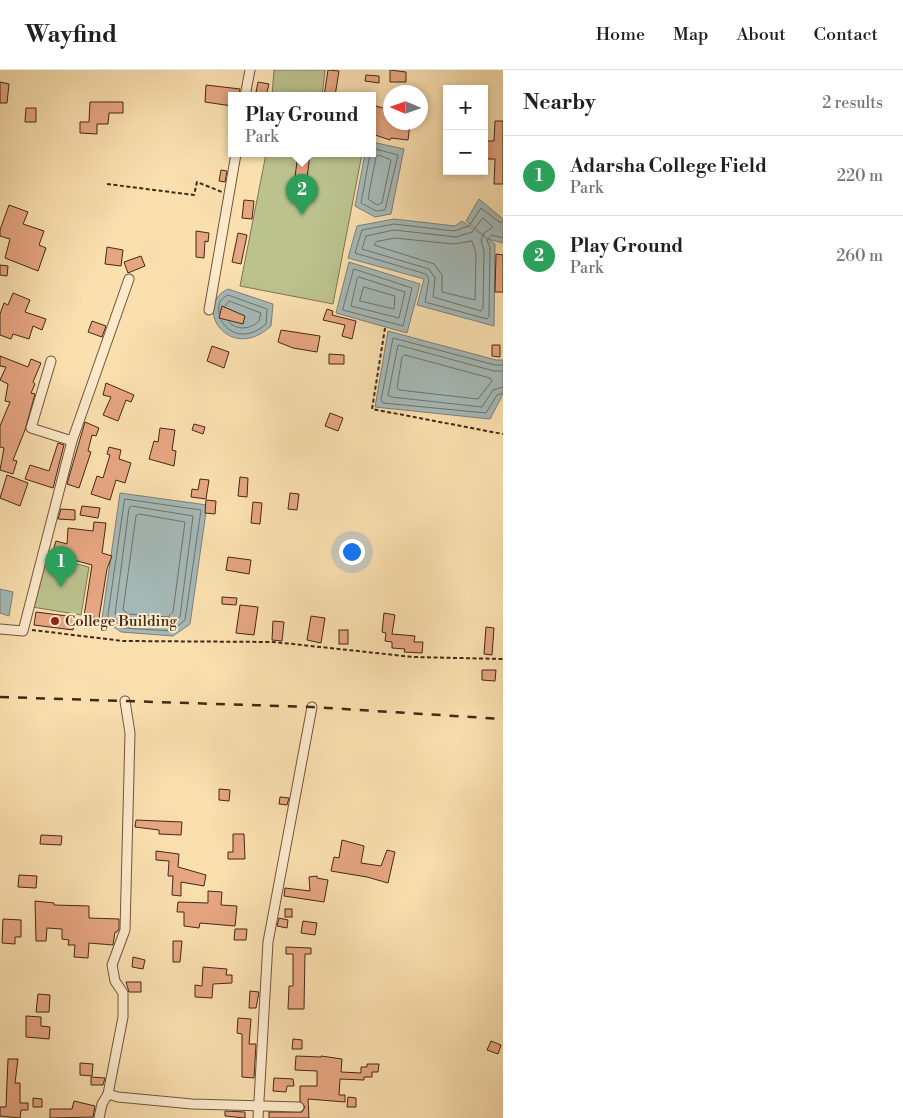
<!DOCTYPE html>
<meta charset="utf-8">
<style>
:root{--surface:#fff;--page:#f6f6f6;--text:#202124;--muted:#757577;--line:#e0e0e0;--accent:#2563eb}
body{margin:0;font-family:"Libre Bodoni",serif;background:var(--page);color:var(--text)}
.controls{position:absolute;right:15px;top:15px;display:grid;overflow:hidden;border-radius:0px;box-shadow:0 2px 8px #0003}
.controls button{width:45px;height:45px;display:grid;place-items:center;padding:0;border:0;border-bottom:1px solid var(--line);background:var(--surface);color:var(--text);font:25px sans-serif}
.compass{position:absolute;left:383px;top:15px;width:45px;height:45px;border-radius:50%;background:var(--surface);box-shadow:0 2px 8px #0003;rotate:272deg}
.you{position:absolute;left:351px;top:481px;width:18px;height:18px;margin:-12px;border:4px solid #fff;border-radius:50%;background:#1a73e8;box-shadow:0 0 0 8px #1a73e833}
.badge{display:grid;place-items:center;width:32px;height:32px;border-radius:50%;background:var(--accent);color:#fff;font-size:16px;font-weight:700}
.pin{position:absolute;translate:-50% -41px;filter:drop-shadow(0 1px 2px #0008)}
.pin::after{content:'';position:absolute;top:26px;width:18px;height:15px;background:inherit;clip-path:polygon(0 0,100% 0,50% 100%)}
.popup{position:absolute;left:228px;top:22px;width:148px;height:65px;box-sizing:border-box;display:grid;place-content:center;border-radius:0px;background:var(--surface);filter:drop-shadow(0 1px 4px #0005);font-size:16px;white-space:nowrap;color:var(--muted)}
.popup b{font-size:19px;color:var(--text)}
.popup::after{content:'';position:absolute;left:50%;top:100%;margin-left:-10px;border:10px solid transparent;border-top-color:var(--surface)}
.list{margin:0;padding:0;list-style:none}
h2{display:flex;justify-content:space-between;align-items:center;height:65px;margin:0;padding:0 20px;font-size:21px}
h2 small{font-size:16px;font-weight:400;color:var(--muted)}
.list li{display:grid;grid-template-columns:32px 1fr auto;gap:15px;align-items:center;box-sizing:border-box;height:80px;padding:0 20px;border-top:1px solid var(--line)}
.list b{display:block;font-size:19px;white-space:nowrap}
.list p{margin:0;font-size:16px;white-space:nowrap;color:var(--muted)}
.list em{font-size:16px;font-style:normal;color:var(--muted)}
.map{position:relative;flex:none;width:503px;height:1048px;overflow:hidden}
header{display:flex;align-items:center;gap:30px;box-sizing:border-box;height:70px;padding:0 25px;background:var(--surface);border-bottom:1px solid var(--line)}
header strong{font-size:24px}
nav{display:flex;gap:28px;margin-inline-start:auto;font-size:18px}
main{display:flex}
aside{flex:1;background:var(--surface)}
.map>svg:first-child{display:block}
.green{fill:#bbc28d;stroke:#807452}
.water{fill:#a4b9b7;stroke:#7e7f77}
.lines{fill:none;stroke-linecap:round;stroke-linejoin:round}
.shore{stroke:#747067;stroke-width:1}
.building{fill:#e6a681;stroke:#442717}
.minor-casing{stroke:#72553d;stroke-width:11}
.path{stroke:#442717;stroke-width:2;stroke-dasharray:4 2.5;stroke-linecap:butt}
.minor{stroke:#fceacb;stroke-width:9}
.rail{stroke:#442717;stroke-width:2.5;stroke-dasharray:9 9;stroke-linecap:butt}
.poi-dot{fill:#8f2418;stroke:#fceacb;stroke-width:2}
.labels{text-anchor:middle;stroke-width:4;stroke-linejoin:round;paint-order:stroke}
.poi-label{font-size:15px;fill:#442717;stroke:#fceacb;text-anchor:start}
</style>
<header>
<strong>Wayfind</strong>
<nav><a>Home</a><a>Map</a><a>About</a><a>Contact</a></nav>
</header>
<main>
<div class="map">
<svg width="503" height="1048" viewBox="0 0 503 1048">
<rect width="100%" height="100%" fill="#fadfaf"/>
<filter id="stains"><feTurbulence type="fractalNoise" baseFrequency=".004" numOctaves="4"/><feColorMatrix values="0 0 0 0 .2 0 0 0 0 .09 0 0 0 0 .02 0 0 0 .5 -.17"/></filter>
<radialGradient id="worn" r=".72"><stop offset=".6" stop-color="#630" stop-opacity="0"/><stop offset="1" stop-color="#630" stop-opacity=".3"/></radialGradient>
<g class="green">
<polygon points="274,0 325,0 322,26 272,26"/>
<polygon points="266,84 362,84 333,234 240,216"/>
<polygon points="43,486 89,497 81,545 32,537"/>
</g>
<g class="water">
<polygon points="372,72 404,79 391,144 375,147 355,136 365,84 372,84"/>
<polygon points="479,129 503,149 503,173 488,169 495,174 494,256 417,235 424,209 348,188 357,156 394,149 455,156 462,151 488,169 466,151"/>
<polygon points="349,192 420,214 407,263 336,243"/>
<path d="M228 219 273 234 271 256C230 294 191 237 228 219Z"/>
<polygon points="388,261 496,290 503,290 503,324 490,349 375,337"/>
<polygon points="120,423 207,435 190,554 173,566 121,562 102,549"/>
<polygon points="0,519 13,522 9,546 0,543"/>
</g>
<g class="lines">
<g class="shore">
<polyline points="370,84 361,133 376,141 385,140 398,85 372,78"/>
<polygon points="379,85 391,90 382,133 377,135 368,129 376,87"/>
<polygon points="483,148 493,157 484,163 481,170 484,181 483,238 481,241 433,227 435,208 429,199 362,179 366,166 394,160 456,167 472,162"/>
<polyline points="503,152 499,152 481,138 469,156 454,161 394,154 362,160 355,183 426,204 429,210 425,232 487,249 489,246 490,178 487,170 492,165 503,168"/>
<polygon points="395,168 453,174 472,171 476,183 475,230 442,222 442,205 434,194 374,175 376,172"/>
<polygon points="354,199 412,218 403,256 343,240"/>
<polygon points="359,207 405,222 399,248 351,236 357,209"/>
<polygon points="364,217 395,226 394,239 360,231"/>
<path d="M225 236 229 231 261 243 259 251C251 259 237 261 229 252"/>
<path d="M219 244C218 235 219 229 228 225L267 239 266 254C251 268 231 268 221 250"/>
<polygon points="405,285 490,308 492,311 478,329 399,320 397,318 402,287"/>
<polyline points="503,295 495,295 393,268 381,330 383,333 486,343 497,325 503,323"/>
<polyline points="503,301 494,301 398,275 388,325 391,327 482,337 493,320 503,317"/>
<polygon points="125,429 201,440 185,550 172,561 123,558 108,547"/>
<polygon points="132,436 193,446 180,547 170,554 125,551 115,544 129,438"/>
<polygon points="139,444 185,452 173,542 168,547 128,544 123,540 136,446"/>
</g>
</g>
<g class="building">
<polygon points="328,0 339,1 335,26 324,26"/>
<polygon points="390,0 406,2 406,12 390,12"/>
<polygon points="366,5 379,6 379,13 365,11"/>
<polygon points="0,12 9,14 7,33 0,33"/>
<polygon points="258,12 269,14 266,25 256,22"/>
<polygon points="206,15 240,19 239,26 232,26 232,36 205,32"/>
<polygon points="90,32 123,32 123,43 109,43 108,54 97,54 97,64 80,63 80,52 89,52"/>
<polygon points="372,35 390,40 390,52 410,54 408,70 391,68 390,70 372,64"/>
<polygon points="26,38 36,38 36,52 25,52"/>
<polygon points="495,51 503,51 503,114 494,114 495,89 484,89 484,71 494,71"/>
<polygon points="298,84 310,84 307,108 295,107"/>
<polygon points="221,100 227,101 225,112 219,111"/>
<polygon points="244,130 254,131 252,149 242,148"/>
<polygon points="9,135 28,142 23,154 44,161 39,175 46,178 38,201 5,188 10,169 0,166 0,160"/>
<polygon points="196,161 209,163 208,172 205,171 204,188 196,187"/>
<polygon points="238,163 247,165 241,194 232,192"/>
<polygon points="107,177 123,180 121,196 105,194"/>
<polygon points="496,184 503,185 503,222 495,222"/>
<polygon points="141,186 145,196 128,203 124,192"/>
<polygon points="0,195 8,196 7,206 0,205"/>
<polygon points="13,223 30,230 25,242 46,249 42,260 33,256 29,269 13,264 11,269 0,265 0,244 4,233 8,235"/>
<polygon points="222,236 245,246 243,254 219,248"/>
<polygon points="327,239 333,241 332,245 356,251 352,269 342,266 345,255 323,250"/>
<polygon points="92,251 106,256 102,267 88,262"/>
<polygon points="281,260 320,266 317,282 293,278 278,272"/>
<polygon points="492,275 500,275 500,287 492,286"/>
<polygon points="212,276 229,282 224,298 207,291"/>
<polygon points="329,284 344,285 344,294 329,294"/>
<polygon points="0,286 28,297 31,289 41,293 33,312 35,314 31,323 35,324 25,360 13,390 17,391 13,404 0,400 4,378 0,377 0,356 10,332 5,331 8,314 0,310 6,297 0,296"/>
<polygon points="106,313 134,325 131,332 126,330 118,351 103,345 111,327 103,325"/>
<polygon points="330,343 343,348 338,361 325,356"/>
<polygon points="85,352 99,358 96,366 92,365 88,381 91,382 79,418 67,414"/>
<polygon points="194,354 205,357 203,364 192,360"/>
<polygon points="160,358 175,360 172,380 176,381 174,396 149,389 154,371 158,372"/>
<polygon points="58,373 64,375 53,418 25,409 30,395 49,401"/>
<polygon points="109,377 121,380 119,389 131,393 125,413 116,410 110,430 91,424 97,406 103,408 110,385 107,384"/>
<polygon points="7,405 28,413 20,436 0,428"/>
<polygon points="240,407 248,408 247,427 238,426"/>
<polygon points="200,409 209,410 206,429 191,427 192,419 198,420"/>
<polygon points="290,423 299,424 297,440 288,439"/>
<polygon points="206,430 216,431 215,444 205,443"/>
<polygon points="253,432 262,433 260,454 251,453"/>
<polygon points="82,436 100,438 98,448 80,445"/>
<polygon points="61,439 75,440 75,450 58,449"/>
<polygon points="94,452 106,453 102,483 112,486 107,499 99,548 84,546 92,495 52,484 56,471 67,474 68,458 93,461"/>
<polygon points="228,487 251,490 249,504 226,500"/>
<polygon points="222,527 237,528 236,535 222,534"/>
<polygon points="240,535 258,537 254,565 236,563"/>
<polygon points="36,542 75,547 73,560 34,555"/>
<polygon points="384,543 395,545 392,564 415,566 414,572 423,572 422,583 404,582 405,579 392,578 392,572 385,571 386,563 382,562"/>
<polygon points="311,546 325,548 321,573 307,570"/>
<polygon points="273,551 284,552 282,571 272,570"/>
<polygon points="486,557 494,558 492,585 484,584"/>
<rect x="339" y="560" width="9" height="14"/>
<polygon points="482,600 496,600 495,611 482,610"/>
<polygon points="219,719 230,720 229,731 219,730"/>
<polygon points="280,727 289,728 287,735 279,734"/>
<polygon points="136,750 182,752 181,765 159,764 159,760 135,757"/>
<polygon points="233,764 244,764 245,789 228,789 228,782 233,782"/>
<polygon points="41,765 62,766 61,775 40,774"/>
<polygon points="342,770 364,776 361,793 381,796 387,780 395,782 388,813 367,807 331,801 334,787 339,788"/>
<polygon points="156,781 179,784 178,797 206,805 204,816 181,812 181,826 172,825 173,806 168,806 169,791 156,790"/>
<polygon points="19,805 37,806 36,818 18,817"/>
<polygon points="317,806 317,808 328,810 324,832 284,826 285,818 310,821 309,807"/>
<polygon points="208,821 222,822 221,835 237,836 235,856 200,853 199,858 184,856 184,842 177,842 178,832 208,833"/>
<polygon points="35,831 54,833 54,835 89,836 89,848 119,849 119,859 117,862 115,862 113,875 89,873 88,888 74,887 75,875 68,875 69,870 62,869 62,859 47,858 46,871 36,871"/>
<rect x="285" y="839" width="7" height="8"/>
<polygon points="279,848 288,850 287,858 277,856"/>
<polygon points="3,849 21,850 21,867 15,867 15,874 2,873"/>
<polygon points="303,851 317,853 315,865 301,863"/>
<polygon points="235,859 247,859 246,870 234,870"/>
<polygon points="173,871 182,871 180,892 173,892"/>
<polygon points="286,877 311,878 311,884 305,884 304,939 288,939 289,916 293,916 293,884 286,884"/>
<polygon points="133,887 145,890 143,899 132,897"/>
<polygon points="203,897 227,899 226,905 232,905 232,913 213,914 212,928 195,927 195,915 202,916"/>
<polygon points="126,912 141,912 141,922 129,922"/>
<polygon points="250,921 259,922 256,938 249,938"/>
<polygon points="38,924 50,925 49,942 36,942"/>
<polygon points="26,946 41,947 41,956 50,957 49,969 26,967"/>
<polygon points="238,948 251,949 249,974 256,974 254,1008 242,1007 242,964 237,963"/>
<polygon points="293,969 302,970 302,979 292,979"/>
<polygon points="491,971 501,975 498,984 487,980"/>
<polygon points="296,986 321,987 321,986 342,989 341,1002 361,1003 361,997 367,997 367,994 379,994 378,1002 372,1002 372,1007 364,1007 364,1010 340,1009 339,1025 345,1025 345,1032 308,1029 309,1048 269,1048 269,1042 302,1042 305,1037 300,1031 300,1016 317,1016 317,1001 295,1000"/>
<polygon points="8,989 18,989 15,1013 20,1013 20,1033 28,1033 28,1040 21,1040 20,1048 0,1046 0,1037 6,1037"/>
<polygon points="80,993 93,994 92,1006 80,1005"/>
<polygon points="91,1007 105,1008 103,1015 91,1015"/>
<polygon points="274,1008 293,1009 294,1016 287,1016 286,1022 273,1021"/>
<polygon points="348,1027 356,1028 356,1037 347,1037"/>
<polygon points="33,1028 42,1029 42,1037 33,1037"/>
<polygon points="74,1031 95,1036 93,1047 50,1048 50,1039 72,1039"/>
<polygon points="225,1041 245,1042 245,1048 225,1046"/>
</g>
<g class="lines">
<g class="minor-casing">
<g id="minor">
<polyline points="245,26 250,0"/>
<polyline points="209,240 236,84"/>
<polyline points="51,291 31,358 72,371"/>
<polyline points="0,559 23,561 72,371 129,209"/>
<polyline points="108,1024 118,1027 192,1034 299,1037"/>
<polyline points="99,1048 102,1034 108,1024 123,947 123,923 115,911 112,895 125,860 130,663 125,631"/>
<polyline points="258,1048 268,872 312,637"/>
</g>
</g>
<g class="path">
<polyline points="107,114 194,125 197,112 222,122"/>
<polyline points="385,258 372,339 503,364"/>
<polyline points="32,560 123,571 274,572 413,587 503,589"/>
</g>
<use href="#minor" class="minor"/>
<polyline class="rail" points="0,627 312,637 503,649"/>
</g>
<circle class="poi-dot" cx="55" cy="551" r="5"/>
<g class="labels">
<g class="poi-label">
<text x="65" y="556">College Building</text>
</g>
</g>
<rect width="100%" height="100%" filter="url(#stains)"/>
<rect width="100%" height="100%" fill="url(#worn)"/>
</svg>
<div class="controls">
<button>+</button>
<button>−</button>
</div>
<svg class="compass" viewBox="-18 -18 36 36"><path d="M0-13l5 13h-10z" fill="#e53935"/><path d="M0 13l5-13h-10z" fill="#757577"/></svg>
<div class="you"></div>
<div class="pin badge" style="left:61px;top:517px;background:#2e9e5b">1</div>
<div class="pin badge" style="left:302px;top:145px;background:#2e9e5b">2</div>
<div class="popup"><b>Play Ground</b>Park</div>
</div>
<aside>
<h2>Nearby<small>2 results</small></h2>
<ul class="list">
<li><span class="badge" style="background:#2e9e5b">1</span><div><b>Adarsha College Field</b><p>Park</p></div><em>220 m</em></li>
<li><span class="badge" style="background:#2e9e5b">2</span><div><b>Play Ground</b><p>Park</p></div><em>260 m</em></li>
</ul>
</aside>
</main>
